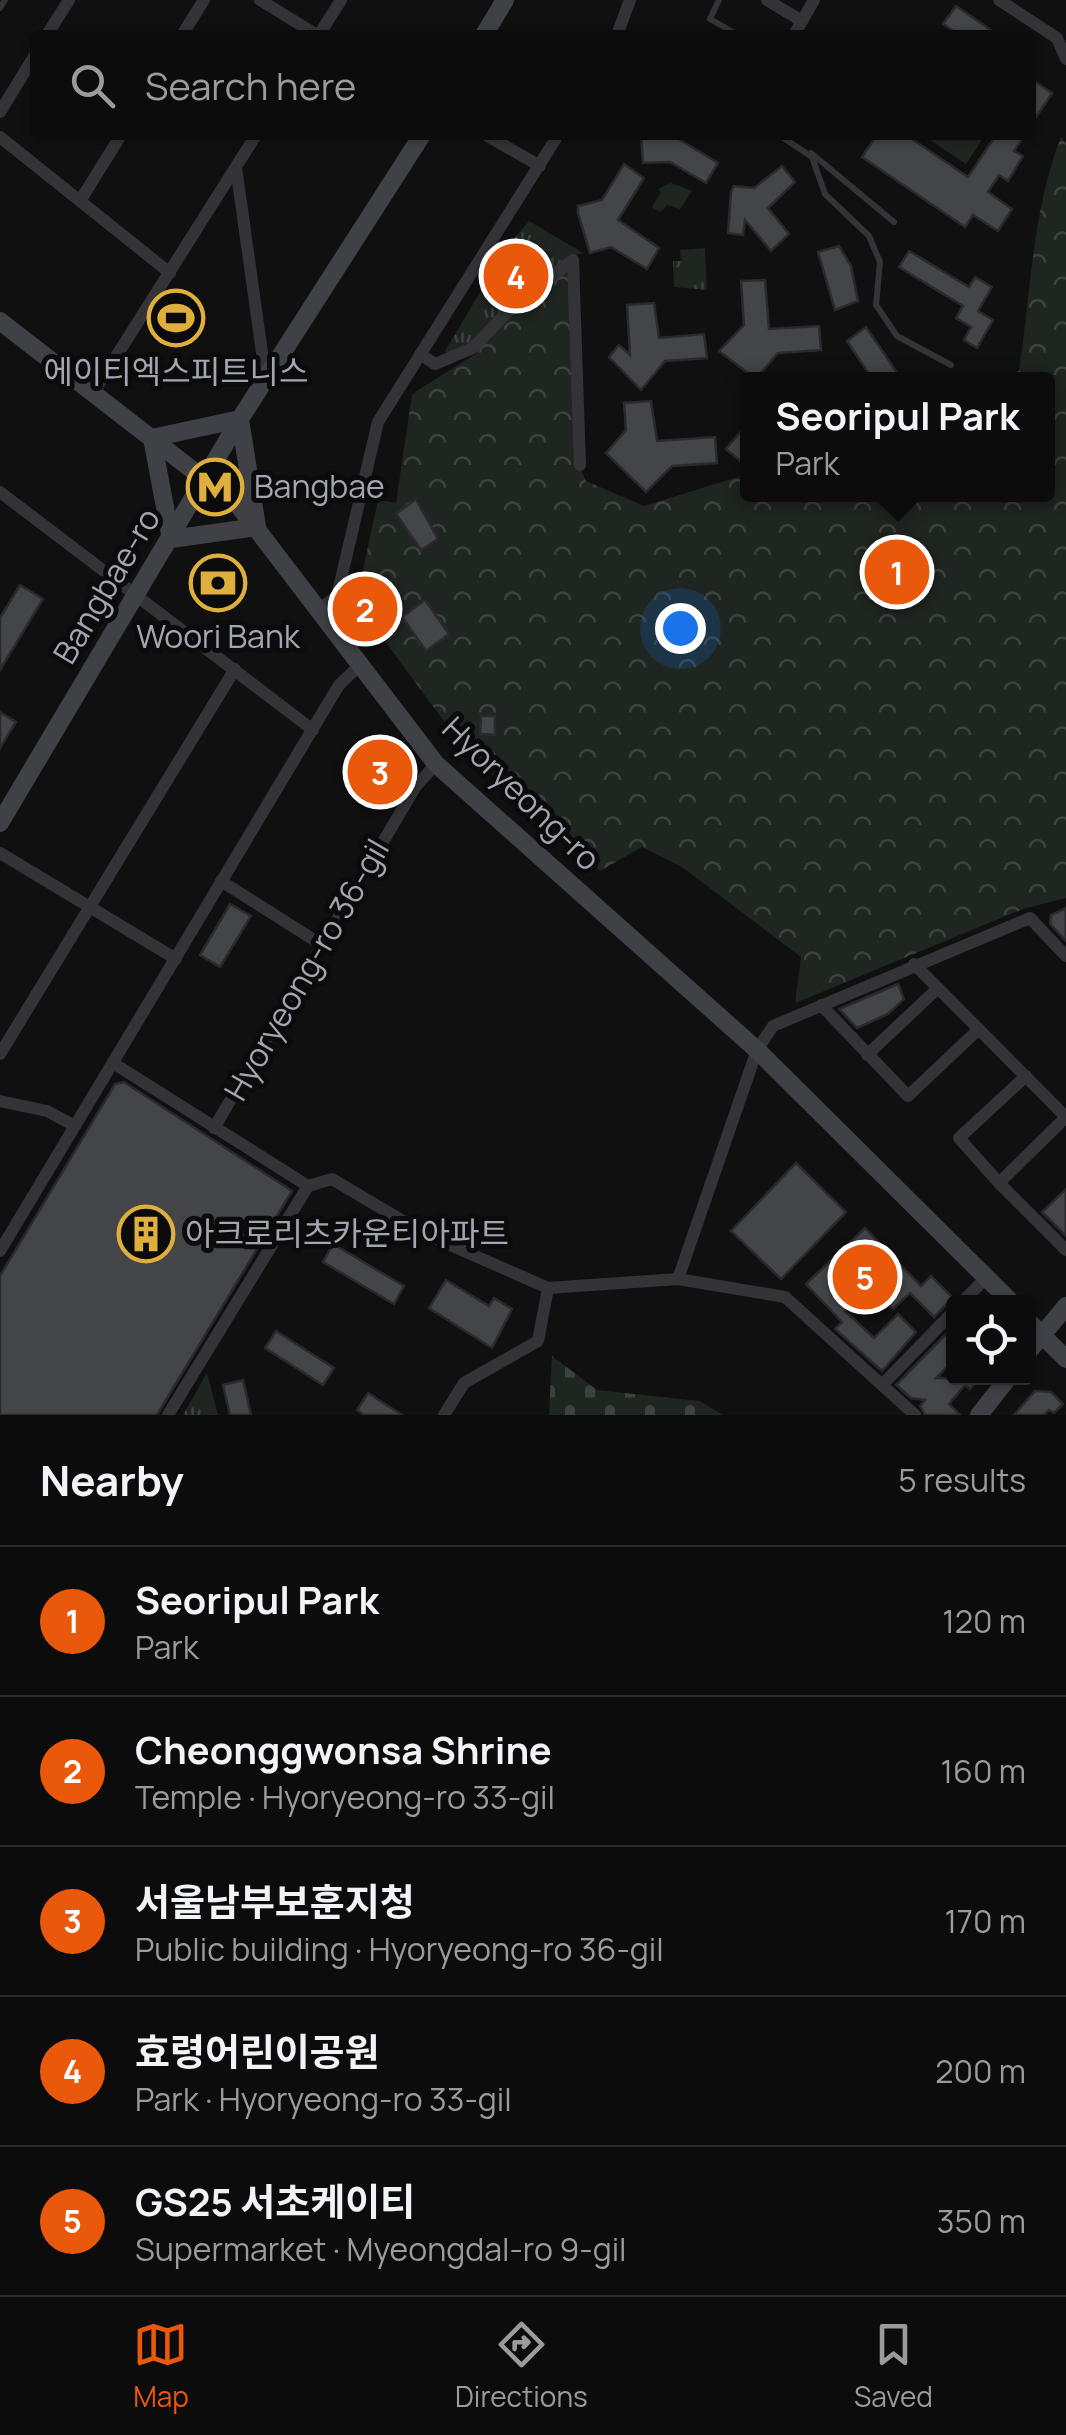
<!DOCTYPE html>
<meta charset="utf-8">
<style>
:root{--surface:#0c0c0d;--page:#1a1a1b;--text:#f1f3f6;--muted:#9a9b9d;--line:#2c2c2e;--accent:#ea580c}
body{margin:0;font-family:Manrope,"Noto Sans KR",sans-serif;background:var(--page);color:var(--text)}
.controls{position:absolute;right:30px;bottom:30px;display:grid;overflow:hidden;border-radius:10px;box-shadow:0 2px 8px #0004}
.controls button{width:90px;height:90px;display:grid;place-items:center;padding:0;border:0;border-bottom:2px solid var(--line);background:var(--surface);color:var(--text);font:50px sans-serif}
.you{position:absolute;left:680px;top:628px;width:35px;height:35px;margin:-25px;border:8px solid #fff;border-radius:50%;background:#1a73e8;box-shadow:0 0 0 15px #1a73e833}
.badge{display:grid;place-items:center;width:65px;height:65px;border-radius:50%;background:var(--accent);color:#fff;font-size:32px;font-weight:700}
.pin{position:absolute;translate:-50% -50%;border:5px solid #fff;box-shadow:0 2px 10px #0006}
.popup{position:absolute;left:740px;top:372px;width:315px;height:130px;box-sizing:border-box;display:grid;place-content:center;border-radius:10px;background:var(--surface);filter:drop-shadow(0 2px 8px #0005);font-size:32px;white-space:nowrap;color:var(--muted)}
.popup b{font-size:38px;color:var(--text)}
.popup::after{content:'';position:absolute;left:50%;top:100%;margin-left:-20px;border:20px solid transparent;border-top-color:var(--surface)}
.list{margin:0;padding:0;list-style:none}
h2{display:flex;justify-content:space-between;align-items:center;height:130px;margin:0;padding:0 40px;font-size:42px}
h2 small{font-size:32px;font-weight:400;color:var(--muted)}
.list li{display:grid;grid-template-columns:65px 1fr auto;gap:30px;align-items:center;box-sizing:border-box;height:150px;padding:0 40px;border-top:2px solid var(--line)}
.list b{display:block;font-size:38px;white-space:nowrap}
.list p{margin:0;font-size:32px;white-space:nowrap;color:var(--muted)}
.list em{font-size:32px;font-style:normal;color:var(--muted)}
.icon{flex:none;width:55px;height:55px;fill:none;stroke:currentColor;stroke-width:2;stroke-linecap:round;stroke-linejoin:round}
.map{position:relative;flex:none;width:1066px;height:1415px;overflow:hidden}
.search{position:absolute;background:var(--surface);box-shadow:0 2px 8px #0004;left:30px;right:30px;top:30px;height:110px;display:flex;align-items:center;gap:25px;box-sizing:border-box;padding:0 35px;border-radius:10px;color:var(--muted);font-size:38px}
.sheet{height:880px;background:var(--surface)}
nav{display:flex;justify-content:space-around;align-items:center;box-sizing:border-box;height:140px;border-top:2px solid var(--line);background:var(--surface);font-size:28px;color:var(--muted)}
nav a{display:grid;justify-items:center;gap:5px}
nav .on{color:var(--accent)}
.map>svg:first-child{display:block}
.grass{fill:url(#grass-tufts)}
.forest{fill:url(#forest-crowns)}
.cemetery{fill:url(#cemetery-stones)}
.pitch{fill:#1f2520}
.building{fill:#444549;stroke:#2a2a2d;stroke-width:2.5}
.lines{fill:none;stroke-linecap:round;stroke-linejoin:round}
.lane{stroke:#343438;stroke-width:6}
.street{stroke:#343438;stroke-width:12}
.secondary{stroke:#404146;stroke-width:18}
.labels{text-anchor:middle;stroke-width:10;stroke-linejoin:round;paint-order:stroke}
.poi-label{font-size:32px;fill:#a3a6b1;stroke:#0b0b0c}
.street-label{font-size:32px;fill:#a3a6b1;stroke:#0b0b0c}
</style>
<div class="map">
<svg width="1066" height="1415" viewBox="0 0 1066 1415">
<defs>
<pattern id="grass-tufts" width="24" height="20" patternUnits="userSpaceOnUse" patternTransform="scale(2.5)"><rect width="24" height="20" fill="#1f2520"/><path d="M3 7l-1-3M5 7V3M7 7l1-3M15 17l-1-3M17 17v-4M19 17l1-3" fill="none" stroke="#3c423e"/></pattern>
<pattern id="forest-crowns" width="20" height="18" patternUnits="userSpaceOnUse" patternTransform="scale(2.5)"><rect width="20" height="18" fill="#1f2520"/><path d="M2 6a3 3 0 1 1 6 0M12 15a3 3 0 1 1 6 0" fill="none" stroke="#3c423e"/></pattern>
<pattern id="cemetery-stones" width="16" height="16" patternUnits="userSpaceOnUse" patternTransform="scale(2.5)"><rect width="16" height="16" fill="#1f2520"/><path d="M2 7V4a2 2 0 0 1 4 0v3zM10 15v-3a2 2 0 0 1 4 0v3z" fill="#3c423e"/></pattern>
</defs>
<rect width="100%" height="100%" fill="#101011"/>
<g class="grass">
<polygon points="671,183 692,191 680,209 667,205 660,212 652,207 661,192 658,189"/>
<polygon points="529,221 583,253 568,257 471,344 449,355 445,351 507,247"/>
<polygon points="705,248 707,290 674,287 673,261 681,261 680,250"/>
<polygon points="207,1373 218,1415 183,1415"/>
</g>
<path class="forest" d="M1061 137 1066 143V898L1023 909 795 1003 801 957 682 867 642 847 600 871 469 755 356 602 378 500 396 503 412 394 477 353 518 304 570 268 578 463 586 481 644 506 741 476 747 481V494L766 495 776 502 782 494H1047V380L975 379 1019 371C1031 291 1032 212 1061 137Z"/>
<polygon class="cemetery" points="552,1356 597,1390 700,1401 723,1415 549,1415"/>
<polygon class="pitch" points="922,135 985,135 966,164"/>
<g class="building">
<polygon points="956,6 998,35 959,35 943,24"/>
<polygon points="1031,79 1052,93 1031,125"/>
<polygon points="641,135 672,135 718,163 706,183 670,162 643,163"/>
<polygon points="877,135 906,135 968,177 996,135 1025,135 1014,151 1023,156 1008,181 999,175 988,192 1012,209 998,231 973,215 965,227 862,157"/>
<polygon points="624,164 644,178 618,220 659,248 647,269 611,247 590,253 578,213 578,206 602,200"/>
<polygon points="782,166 795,182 768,208 789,234 771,251 745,220 743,235 728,233 731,192 734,186 754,188"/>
<polygon points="839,246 851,266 858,301 835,310 818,252"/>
<polygon points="909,251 969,287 975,277 992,287 978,311 993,320 977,348 964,340 971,327 956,318 963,306 899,267"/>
<polygon points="765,280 769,329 819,326 821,350 778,353 756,379 719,351 744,325 741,281"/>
<polygon points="654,303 659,338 704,334 707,358 665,361 641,390 609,357 619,345 630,355 627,305"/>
<polygon points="866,327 902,380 873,380 847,341"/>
<polygon points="651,401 657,441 715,437 717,463 672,466 646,492 606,453 626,430 624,403"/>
<polygon points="747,424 747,467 726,449"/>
<polygon points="416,499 438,539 421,550 396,514"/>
<polygon points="20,585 43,599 0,670 0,618"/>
<polygon points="372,588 387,608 375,616 373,603 361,596"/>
<polygon points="425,600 449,634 426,651 402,617"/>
<polygon points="0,712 16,722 0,748"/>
<polygon points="481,716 495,716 495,735 480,734"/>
<polygon points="230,904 251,916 220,967 200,955"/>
<polygon points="1066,908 1066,941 1050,924 1051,915"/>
<polygon points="898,984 904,999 888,1014 857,1028 839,1009"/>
<polygon points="124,1082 292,1191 157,1415 0,1415 0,1276 115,1084"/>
<polygon points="796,1163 846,1212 781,1279 731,1231"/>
<polygon points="1066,1189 1066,1236 1042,1212"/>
<polygon points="865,1228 921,1286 931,1276 953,1298 934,1317 910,1293 893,1309 871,1286 845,1311 874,1338 898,1314 916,1332 882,1371 835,1329 842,1322 806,1284"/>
<polygon points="333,1244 404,1286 394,1304 323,1262"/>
<polygon points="446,1280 489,1306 494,1298 512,1309 492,1348 429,1308"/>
<polygon points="954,1326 954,1360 936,1378 980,1378 970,1389 965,1385 949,1404 960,1415 925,1415 920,1406 925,1400 911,1398 896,1385"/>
<polygon points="276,1331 334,1368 323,1385 265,1348"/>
<polygon points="243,1380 251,1415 230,1415 223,1385"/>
<polygon points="1035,1391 1051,1392 1063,1404 1054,1413 1049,1410 1044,1415 1014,1415"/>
<polygon points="368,1393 402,1415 364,1415 357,1410"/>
</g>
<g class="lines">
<g class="lane">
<polyline points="719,0 710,19 738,35"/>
<polyline points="0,8 5,0"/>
<polyline points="779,135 812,157 825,194 869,236 880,262 876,305 897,336 951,365"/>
<polyline points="811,153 894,222"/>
</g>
<g class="street">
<polyline points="260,0 317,35"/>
<polyline points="767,0 802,21"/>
<polyline points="999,0 1057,38 1066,59"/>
<polyline points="47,35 69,0"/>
<polyline points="182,35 204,0"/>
<polyline points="319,35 341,0"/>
<polyline points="617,35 630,0"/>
<polyline points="794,35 814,0"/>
<polyline points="0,112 35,55"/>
<polyline points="486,135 540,166"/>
<polyline points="0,137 170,273"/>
<polyline points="236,167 266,381"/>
<polyline points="80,201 121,135"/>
<polyline points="420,354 435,364 473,348 516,303 573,260 580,465"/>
<polyline points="93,393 256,135"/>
<polyline points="0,492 313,730"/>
<polyline points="337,596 365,609"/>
<polyline points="321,608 337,596 378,422 558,135"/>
<polyline points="0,853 176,959"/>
<polyline points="221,881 322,945"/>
<polyline points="914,964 1066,1117"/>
<polyline points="821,1005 908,1096 979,1029"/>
<polyline points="0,1054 235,669"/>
<polyline points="867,1055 938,988"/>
<polyline points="113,1063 308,1186"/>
<polyline points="1026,1076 959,1138 999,1183 1066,1117"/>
<polyline points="0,1101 47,1111 75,1126"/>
<polyline points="214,1128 416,786 436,764"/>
<polyline points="999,1183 1066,1250"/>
<polyline points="0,1251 339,685 362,663"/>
<polyline points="678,1279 757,1050 773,1026 1030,918 1066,956"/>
<polyline points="962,1302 986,1278"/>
<polyline points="882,1385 954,1311"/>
<polyline points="168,1415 308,1186 332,1179 423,1233 548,1288 678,1279 785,1297 915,1415"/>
<polyline points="444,1415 464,1383 538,1341 548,1288"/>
</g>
<g class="secondary">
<polyline points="484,35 505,0"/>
<polyline points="0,321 239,506 436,764 757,1050 1011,1302"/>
<polygon points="240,419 257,527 171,539 152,438"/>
<polyline points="0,823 240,419 422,135"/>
<polyline points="1028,1321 1066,1359"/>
<polyline points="1028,1352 1066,1306"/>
<polyline points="979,1415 1008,1378"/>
</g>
</g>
<defs>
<g id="stadium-ring" transform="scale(2.875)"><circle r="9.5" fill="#0b0b0c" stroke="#deaf3c" stroke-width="1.5"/><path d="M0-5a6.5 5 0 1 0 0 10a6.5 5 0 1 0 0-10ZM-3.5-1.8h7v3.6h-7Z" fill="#deaf3c"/></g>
<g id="metro-ring" transform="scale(2.875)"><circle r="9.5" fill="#0b0b0c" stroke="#deaf3c" stroke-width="1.5"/><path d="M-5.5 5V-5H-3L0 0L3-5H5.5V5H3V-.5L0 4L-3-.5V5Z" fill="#deaf3c"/></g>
<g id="bank-ring" transform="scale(2.875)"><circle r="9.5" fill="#0b0b0c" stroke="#deaf3c" stroke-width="1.5"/><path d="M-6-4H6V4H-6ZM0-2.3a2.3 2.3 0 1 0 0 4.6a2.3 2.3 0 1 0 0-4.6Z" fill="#deaf3c"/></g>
<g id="building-ring" transform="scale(2.875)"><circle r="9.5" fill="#0b0b0c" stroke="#deaf3c" stroke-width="1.5"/><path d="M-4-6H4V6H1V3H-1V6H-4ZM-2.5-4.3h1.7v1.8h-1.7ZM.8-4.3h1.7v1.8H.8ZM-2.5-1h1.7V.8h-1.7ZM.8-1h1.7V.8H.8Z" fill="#deaf3c"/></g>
</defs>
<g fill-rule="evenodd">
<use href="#stadium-ring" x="176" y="318"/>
<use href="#metro-ring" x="215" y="487"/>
<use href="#bank-ring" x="218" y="583"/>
<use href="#building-ring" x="146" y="1234"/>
</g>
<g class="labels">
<g class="poi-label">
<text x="176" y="383">에이티엑스피트니스</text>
<text x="254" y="498" text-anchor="start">Bangbae</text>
<text x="218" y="648">Woori Bank</text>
<text x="185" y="1245" text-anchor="start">아크로리츠카운티아파트</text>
</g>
<g class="street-label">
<text transform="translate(107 586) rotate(-59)" y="11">Bangbae-ro</text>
<text transform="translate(521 794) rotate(44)" y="11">Hyoryeong-ro</text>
<text transform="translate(307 970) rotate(-60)" y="11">Hyoryeong-ro 36-gil</text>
</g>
</g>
</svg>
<div class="controls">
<button><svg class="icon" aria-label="locate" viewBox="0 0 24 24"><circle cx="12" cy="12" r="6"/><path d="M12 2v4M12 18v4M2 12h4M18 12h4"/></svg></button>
</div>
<div class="you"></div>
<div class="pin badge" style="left:897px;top:572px">1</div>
<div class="popup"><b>Seoripul Park</b>Park</div>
<div class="pin badge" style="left:365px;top:609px">2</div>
<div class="pin badge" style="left:380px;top:772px">3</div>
<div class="pin badge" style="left:516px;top:276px">4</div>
<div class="pin badge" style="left:865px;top:1277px">5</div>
<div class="search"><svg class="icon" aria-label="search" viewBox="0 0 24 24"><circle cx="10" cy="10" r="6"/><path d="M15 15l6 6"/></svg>Search here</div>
</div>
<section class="sheet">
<h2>Nearby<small>5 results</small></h2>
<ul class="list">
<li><span class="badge">1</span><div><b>Seoripul Park</b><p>Park</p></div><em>120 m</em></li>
<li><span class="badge">2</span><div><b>Cheonggwonsa Shrine</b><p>Temple · Hyoryeong-ro 33-gil</p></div><em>160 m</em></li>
<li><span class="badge">3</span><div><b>서울남부보훈지청</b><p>Public building · Hyoryeong-ro 36-gil</p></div><em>170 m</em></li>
<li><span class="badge">4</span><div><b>효령어린이공원</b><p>Park · Hyoryeong-ro 33-gil</p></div><em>200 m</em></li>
<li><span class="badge">5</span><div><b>GS25 서초케이티</b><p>Supermarket · Myeongdal-ro 9-gil</p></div><em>350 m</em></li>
</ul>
</section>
<nav>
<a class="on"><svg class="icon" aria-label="map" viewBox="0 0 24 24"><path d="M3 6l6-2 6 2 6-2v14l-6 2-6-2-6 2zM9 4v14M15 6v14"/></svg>Map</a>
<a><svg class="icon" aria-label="directions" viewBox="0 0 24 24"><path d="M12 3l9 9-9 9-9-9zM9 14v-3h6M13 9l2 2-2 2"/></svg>Directions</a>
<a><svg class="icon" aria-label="saved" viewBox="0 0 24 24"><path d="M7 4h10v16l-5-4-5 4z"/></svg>Saved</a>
</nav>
